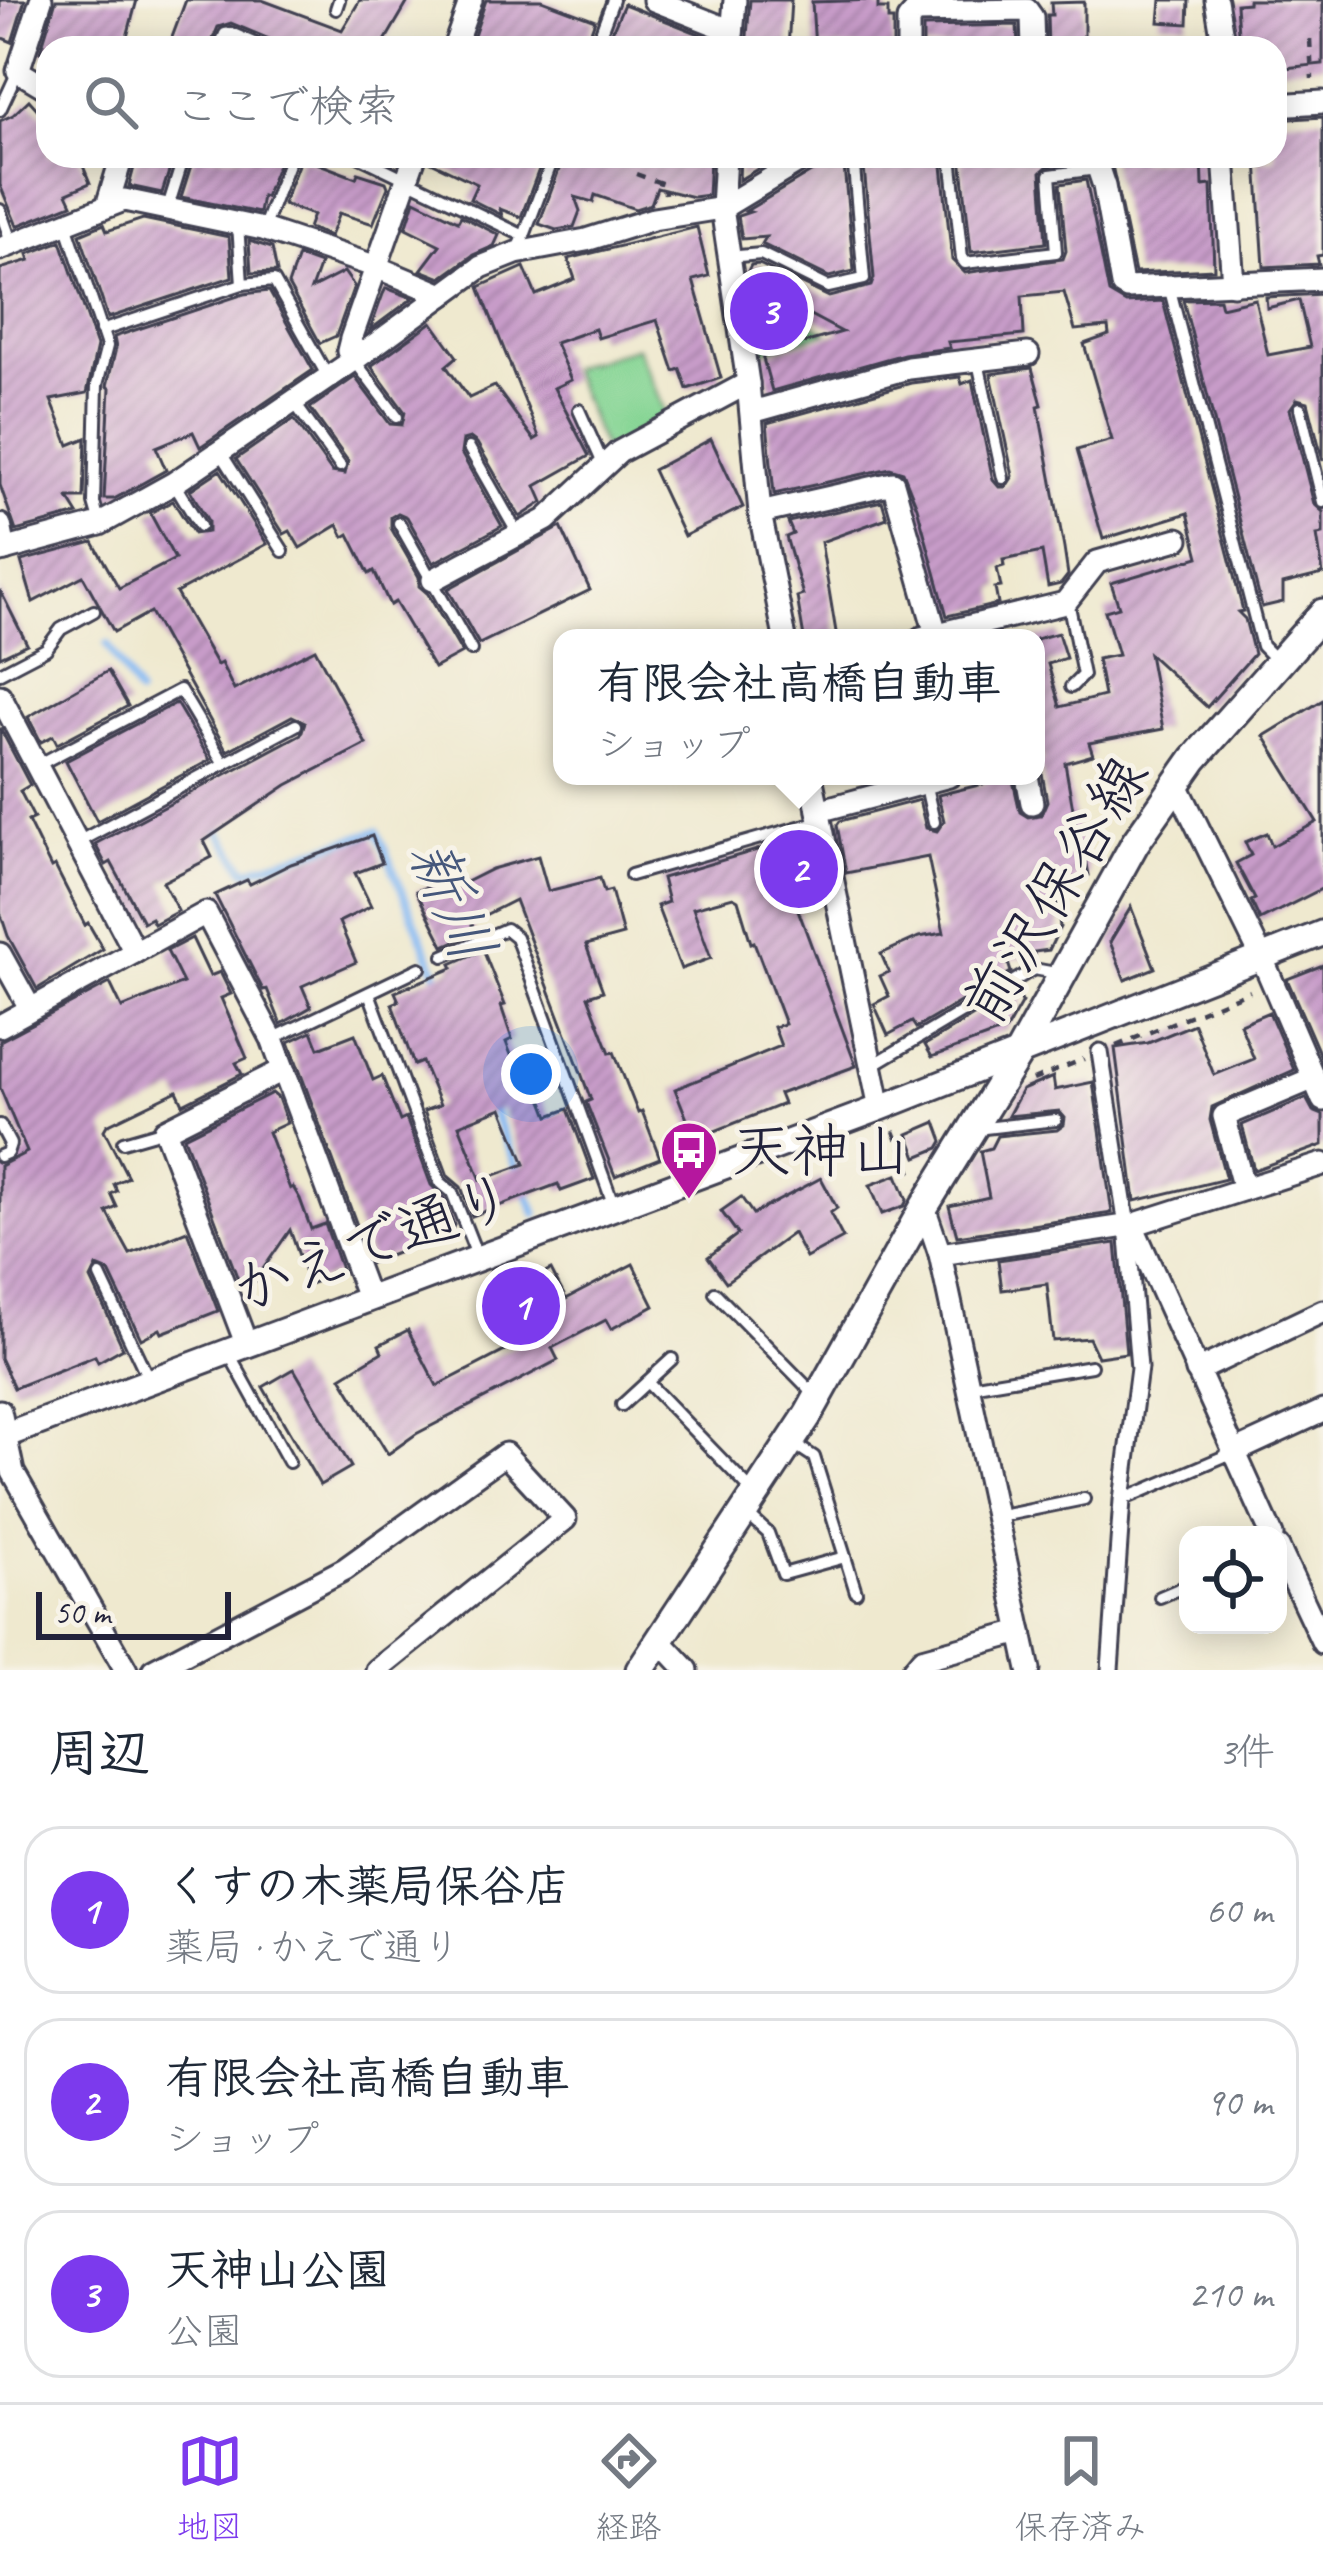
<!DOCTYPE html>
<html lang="ja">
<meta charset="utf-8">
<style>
:root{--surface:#fff;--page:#f6f6f7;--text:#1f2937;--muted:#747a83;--line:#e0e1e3;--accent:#7c3aed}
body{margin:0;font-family:Caveat,"Klee One",sans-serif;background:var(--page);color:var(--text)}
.controls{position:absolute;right:36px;bottom:36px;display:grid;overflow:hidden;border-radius:24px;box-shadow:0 6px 30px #0003}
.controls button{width:108px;height:108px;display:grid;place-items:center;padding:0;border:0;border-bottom:3px solid var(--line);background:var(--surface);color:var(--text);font:60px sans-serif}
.scale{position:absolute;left:36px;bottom:30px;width:195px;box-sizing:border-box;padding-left:12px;border:6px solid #22223b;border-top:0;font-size:33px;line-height:42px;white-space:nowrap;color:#22223b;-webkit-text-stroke:9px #f7f3e8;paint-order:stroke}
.you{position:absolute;left:531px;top:1074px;width:42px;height:42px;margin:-30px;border:9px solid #fff;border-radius:50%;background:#1a73e8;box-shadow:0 0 0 18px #1a73e833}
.badge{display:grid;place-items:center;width:78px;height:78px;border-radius:50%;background:var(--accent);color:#fff;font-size:39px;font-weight:700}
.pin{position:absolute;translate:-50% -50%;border:6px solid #fff;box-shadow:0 3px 12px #0006}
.popup{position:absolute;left:553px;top:629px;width:492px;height:156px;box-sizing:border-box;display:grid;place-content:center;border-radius:24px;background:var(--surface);filter:drop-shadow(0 3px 9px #0005);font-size:39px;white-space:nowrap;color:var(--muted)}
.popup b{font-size:45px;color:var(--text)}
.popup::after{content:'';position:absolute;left:50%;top:100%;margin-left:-24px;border:24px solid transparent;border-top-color:var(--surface)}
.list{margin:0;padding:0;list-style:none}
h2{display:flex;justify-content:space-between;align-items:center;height:156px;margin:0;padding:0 48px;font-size:51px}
h2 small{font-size:39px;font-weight:400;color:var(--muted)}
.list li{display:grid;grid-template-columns:78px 1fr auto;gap:36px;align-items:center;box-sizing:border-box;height:168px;margin:0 24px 24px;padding:0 24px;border:3px solid var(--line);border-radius:36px}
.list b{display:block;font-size:45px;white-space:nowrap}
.list p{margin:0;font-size:39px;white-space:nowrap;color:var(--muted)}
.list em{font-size:39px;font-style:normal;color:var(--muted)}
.icon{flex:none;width:66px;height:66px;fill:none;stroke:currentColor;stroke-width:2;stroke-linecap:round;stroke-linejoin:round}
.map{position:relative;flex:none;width:1323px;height:1670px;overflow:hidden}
.search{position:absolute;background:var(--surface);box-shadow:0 6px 30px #0003;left:36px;right:36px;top:36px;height:132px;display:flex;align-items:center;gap:30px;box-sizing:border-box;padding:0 42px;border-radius:36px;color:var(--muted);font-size:45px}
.sheet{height:732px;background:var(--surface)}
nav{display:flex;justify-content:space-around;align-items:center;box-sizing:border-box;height:168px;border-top:3px solid var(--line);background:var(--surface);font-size:33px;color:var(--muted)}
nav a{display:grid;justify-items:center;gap:6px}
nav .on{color:var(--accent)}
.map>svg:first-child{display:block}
.park{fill:#86d594;stroke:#547c68;stroke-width:3}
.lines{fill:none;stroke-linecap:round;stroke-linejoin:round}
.stream{stroke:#85b9f3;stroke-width:8}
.building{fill:url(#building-hatch);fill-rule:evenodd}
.service-casing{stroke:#414051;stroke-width:16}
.pedestrian-casing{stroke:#414051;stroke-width:21}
.minor-casing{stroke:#414051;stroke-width:27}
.tertiary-casing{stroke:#414051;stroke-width:30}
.secondary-casing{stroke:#414051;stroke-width:33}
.path{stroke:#414051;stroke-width:4.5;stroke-dasharray:9 9;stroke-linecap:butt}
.service{stroke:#fff;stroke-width:10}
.pedestrian{stroke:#fff;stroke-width:15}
.minor{stroke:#fff;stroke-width:21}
.tertiary{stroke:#fff;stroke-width:24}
.secondary{stroke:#fff;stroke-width:27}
.labels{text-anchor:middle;stroke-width:10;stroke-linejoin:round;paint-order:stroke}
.street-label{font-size:60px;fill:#22223b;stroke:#f7f3e8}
.poi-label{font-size:60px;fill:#22223b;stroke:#f7f3e8;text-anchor:start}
.water-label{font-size:63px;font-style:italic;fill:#45577b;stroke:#f7f3e8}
</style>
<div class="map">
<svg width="1323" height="1670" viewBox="0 0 1323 1670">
<defs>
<pattern id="building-hatch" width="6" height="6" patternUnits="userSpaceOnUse" patternTransform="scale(3)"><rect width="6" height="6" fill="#c89cc9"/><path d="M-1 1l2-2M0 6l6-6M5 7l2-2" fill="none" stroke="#a27fa4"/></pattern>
</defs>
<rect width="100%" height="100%" fill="#f7f3e8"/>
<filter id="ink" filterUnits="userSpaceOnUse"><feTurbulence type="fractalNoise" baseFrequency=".00833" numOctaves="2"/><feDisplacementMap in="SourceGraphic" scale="24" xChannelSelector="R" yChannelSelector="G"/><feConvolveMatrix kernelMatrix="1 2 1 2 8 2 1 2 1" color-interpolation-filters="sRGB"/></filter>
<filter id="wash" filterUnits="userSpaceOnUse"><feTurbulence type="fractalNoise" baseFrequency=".004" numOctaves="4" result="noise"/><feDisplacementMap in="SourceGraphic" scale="48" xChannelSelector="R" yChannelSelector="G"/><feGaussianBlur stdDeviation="2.7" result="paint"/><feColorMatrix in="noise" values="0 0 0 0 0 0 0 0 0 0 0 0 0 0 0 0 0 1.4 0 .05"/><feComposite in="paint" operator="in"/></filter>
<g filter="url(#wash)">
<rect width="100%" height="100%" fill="#efe9cf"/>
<g class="park">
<polygon points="747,289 827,332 757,353"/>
<polygon points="637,347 668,419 606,455 570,368"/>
</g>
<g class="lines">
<g class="stream">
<polyline points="107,644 138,694"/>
<polyline points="216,826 246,871 377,831 439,979"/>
<polyline points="490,1104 519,1173"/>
<polyline points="525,1187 536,1214"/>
</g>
</g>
<g id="blocks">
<g class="building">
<polygon points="0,0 25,0 12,42 0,37"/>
<polygon points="56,0 137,0 124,48 48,48 48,55 40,52"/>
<polygon points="186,0 262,0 342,30 360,0 409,0 382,46 385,48 275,48 269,39 231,23 218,27 209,48 168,48"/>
<polygon points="486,0 542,0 595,20 585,48 470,48"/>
<polygon points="750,0 791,0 788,48 746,48"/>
<polygon points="878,0 878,9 888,9 888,20 893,20 893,48 815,48 812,2"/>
<polygon points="1161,0 1189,0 1188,24 1159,22"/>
<polygon points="1248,0 1323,0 1323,64 1275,69 1275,48 1239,48 1236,4 1248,3"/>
<polygon points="1084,2 1084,48 1048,48 1047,15 1052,15 1051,3"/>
<polygon points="624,4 717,41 716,48 605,48"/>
<polygon points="1017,25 1018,48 923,48 923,27"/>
<polygon points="29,100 48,121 48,156 79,156 90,183 67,193 72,204 17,226 0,185 0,121 13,115"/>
<polygon points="1323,117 1323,255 1317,256 1319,264 1264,267 1257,160 1275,159 1275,120"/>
<polygon points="137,156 174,156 162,193 129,186"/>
<polygon points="194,156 281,156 265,197 262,196 259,213 181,197"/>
<polygon points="430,156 544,156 521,217 500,209 502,215 470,199 477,184 429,161"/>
<polygon points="564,156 710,156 708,195 693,197 657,188 651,204 635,209 595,195 593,202 575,197 580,211 574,227 556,230 539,224"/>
<polygon points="740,156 779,156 739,180"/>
<polygon points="843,156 854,271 829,277 762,244 766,237 742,239 738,216 750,212 746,211 816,169 823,158"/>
<polygon points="863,156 941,156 952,260 965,273 1063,259 1066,251 1060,184 1086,180 1109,293 1126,303 1163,301 1243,611 1238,612 1245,619 1254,654 1207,707 1149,654 1163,729 1089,743 1093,755 1065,763 1080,849 1084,849 1089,875 1074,878 1075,884 1067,886 1068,892 1056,895 1060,927 1049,950 1034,952 1034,957 1007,960 1011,972 916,1028 912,1022 888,1035 874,1004 889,996 880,976 889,972 881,954 919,937 944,933 928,857 846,873 837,825 840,821 919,800 926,828 937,831 944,821 938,795 987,783 986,776 1012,776 1020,812 1028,817 1041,815 1047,801 1042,773 1036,764 1044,762 1036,731 1036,639 1058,633 1066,658 1048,664 1060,707 1104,696 1097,659 1118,655 1105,611 1119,607 1111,583 1199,557 1188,513 1103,539 1077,450 1112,440 1084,344 1109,335 1108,327 1075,330 1064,292 1022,296 1024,335 948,342 950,348 904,354 772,391 762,355 842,332 748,282 747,273 751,265 759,264 829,297 871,286 874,278"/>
<polygon points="961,156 1079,156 1080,161 1048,166 1041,172 1046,243 971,252"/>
<polygon points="1110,156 1138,156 1139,161 1202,156 1203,186 1211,185 1214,269 1135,273"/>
<polygon points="301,157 356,178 358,173 386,182 388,187 373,224 339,213 330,236 308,228 313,215 283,204"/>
<polygon points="415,200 458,221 461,216 499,235 494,246 473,255 441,278 421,270 440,245 406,228"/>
<polygon points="143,219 229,237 232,277 108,318 80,234 104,224 107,231"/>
<polygon points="697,227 709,276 693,280 721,378 687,389 680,369 674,371 657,320 598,338 595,329 555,343 571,380 554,388 589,456 536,486 543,502 520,517 477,443 470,438 463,440 461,453 502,526 433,563 407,517 398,513 391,517 391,528 419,577 419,586 428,594 462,653 434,668 395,602 390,605 374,571 369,574 349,534 344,537 338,525 300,548 290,531 284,534 236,459 294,419 332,472 345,474 348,461 310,408 355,377 390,424 402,425 405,412 371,366 432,322 457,357 446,366 469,398 495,386 534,440 539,437 479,287 524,267 536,295 575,279 568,259"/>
<polygon points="61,241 97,346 87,393 51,400 69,445 86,438 84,498 68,498 78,514 16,531 0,485 0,269 30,260 28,254"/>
<polygon points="249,241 272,248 277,272 251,273"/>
<polygon points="298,256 320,264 311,289 344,272 354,286 336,336 320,343 288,285"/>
<polygon points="386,288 413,298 370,330 383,294"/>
<polygon points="269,291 313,370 200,447 193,432 156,447 166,470 114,499 104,499 110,388 107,386 116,348 114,337 244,294"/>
<polygon points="1323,294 1323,461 1308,402 1297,399 1290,409 1314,504 1323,512 1323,534 1317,535 1323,574 1283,584 1283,602 1262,607 1183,300 1219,299 1221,307 1255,299 1268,355 1310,347 1299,300 1267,308 1266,297"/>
<polygon points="1032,368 1042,405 1038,406 1064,548 1068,575 1061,584 1048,587 1042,552 1003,560 1004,566 997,568 1001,587 995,588 998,604 947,616 917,507 903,472 890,468 774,494 767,423 911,383 960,377 962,384 972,380 993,480 999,487 1006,487 1013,476 991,374"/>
<polygon points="711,439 743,507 684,536 653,470"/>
<polygon points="220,470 267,544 176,593 217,665 221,663 234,690 315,649 366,744 287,785 204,841 212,857 163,882 178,911 154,924 151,918 143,922 111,862 106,865 95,844 301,734 305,722 292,716 227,751 150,612 114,632 83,576 33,602 21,561 93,542 119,588 175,559 150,513 173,501 194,534 208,532 208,521 190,490"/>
<polygon points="882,501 887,518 821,542 837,638 804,638 797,597 803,595 786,537 793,534 788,522"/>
<polygon points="561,527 590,590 479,644 448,589"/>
<polygon points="0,590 27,644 0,657"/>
<polygon points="108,671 128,706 57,744 53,736 41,742 28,717"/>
<polygon points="1323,700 1323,888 1260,920 1251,901 1255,899 1236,863 1251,855 1245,842 1267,833 1272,846 1317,822 1264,736"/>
<polygon points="176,703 210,760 97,821 66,761"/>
<polygon points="0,728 30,785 20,791 34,818 28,821 51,868 55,866 85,925 88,923 103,949 37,989 8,936 0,912"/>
<polygon points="808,835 821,896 797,907 856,1066 779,1094 783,1104 695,1139 675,1089 781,1046 774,1027 785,1024 754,942 751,943 738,900 733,897 693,908 711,958 681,969 657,906 668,902 662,878"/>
<polygon points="372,836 382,863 355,873 371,906 339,922 356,962 302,986 311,1007 281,1024 267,989 263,990 215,895 247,880 250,884 291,864"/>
<polygon points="538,856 548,891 600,878 604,892 611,890 623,935 586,945 603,991 588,996 610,1053 614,1052 638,1113 642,1111 660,1158 615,1176 586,1102 591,1100 581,1073 515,900 471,922 475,932 444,946 416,891 437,883 442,894 492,869"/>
<polygon points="1131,907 1155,968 1125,980 1110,942"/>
<polygon points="192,938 210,976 220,972 231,994 221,998 247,1058 236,1063 242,1074 183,1104 177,1091 107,1125 104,1130 128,1177 114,1184 117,1191 111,1194 117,1207 107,1212 130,1254 187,1231 218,1311 162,1333 160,1329 141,1339 109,1272 97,1267 91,1279 123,1348 98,1362 95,1356 14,1388 0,1358 0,1166 27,1152 0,1088 0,1041 110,983 122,1008 183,983 167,951"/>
<path d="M483 950 505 1005 501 1006 512 1039 506 1042 526 1093 538 1088 549 1116 568 1109 594 1179 561 1191 558 1184 472 1216 461 1187 448 1176 424 1111 440 1105 422 1062 414 1065 392 1004 399 1001 395 992 453 968 451 964ZM502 1108 525 1164 481 1180 459 1125Z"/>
<polygon points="1323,965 1323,1062 1287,979"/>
<polygon points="1017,990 1022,1002 1006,1030 932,1057 925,1045"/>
<polygon points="1269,1012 1294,1070 1212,1107 1210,1120 1226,1179 1135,1201 1115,1048 1148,1043 1194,1024 1214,1075 1254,1059 1240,1024"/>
<polygon points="312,1031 319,1048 355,1034 373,1080 382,1076 400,1121 406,1118 431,1185 444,1198 454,1225 451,1232 371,1263 289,1042"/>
<polygon points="1053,1077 1055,1090 1093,1082 1112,1213 957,1236 949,1206 989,1197 980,1151 991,1148 997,1136 1057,1130 1064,1125 1065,1118 1059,1111 1008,1116 1022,1090"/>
<polygon points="272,1093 278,1098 287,1123 268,1132 290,1189 293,1187 300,1199 311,1229 325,1224 342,1272 309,1284 290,1230 261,1272 263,1278 241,1287 184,1137"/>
<polygon points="1306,1098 1313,1111 1323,1115 1323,1145 1254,1170 1242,1125"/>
<polygon points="936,1122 943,1141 939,1148 917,1157 908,1134"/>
<polygon points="897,1175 907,1200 904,1206 882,1214 870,1185"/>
<polygon points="821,1178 837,1208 830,1213 843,1238 806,1258 793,1233 726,1282 708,1257 738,1234 721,1211 741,1197 753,1214"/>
<polygon points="1116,1243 1126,1353 1098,1357 1089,1338 1053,1341 1047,1284 1002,1290 998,1260"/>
<polygon points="633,1264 654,1306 611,1329 606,1320 552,1348 558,1360 416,1434 388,1454 341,1377 382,1352 379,1345 408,1330 437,1386 524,1341 500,1295 551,1270 566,1299"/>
<polygon points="294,1369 351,1467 320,1485 263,1387"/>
</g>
</g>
</g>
<g filter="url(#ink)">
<use href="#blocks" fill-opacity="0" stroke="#414051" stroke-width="3"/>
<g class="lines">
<g class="service-casing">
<g id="service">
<polyline points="336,9 339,0"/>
<polyline points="219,48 225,34 231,33 265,48"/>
<polyline points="595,48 613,0"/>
<polyline points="0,110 18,71"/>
<polyline points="358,156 524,236 518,250"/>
<polyline points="951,156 962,259 965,263 1056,252 1050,175 1097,169"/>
<polyline points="168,207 184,156"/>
<polyline points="0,210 12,244"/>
<polyline points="66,224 107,346 97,385 94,503 100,524"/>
<polyline points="238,224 242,284"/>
<polyline points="263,229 291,156"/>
<polyline points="524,236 554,156"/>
<polyline points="728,257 761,254 828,287 864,279 853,156"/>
<polyline points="1169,286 1262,646 1277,661"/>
<polyline points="101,331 242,284 274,281 328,377"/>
<polyline points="354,360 397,417"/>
<polyline points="978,362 1003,478"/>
<polyline points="293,401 340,466"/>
<polyline points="1300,408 1323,502"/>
<polyline points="579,410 604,466"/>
<polyline points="469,448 518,534"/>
<polyline points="221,453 283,551"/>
<polyline points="174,483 200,526"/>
<polyline points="399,523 471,650"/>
<polyline points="1068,601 1083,675 1071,687"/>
<polyline points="0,673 46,649 61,629 94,611"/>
<polyline points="38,765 180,690 224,764"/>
<polyline points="925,782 934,822"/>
<polyline points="78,842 296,725"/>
<polyline points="631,875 820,821"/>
<polyline points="444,956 506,929 516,937 614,1206"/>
<polyline points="369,993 440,1182 452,1192 478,1258"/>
<polyline points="272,1039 420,968"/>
<polyline points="873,1065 1034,969 1061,974"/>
<polyline points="0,1125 10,1144 7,1153 0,1156"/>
<polyline points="976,1129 1056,1120"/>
<polyline points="123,1142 165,1130"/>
<polyline points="100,1276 149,1380"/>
<polyline points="715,1293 815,1395"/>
<polyline points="227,1350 289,1462"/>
<polyline points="647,1382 753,1492"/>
<polyline points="970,1386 1091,1366"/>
<polyline points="622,1405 672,1359"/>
<polyline points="794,1444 814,1457 856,1592"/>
<polyline points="1122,1500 1232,1453"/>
<polyline points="747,1514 768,1533 783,1574 845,1557"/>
<polyline points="996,1517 1084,1499"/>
<polyline points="1160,1597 1188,1585"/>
</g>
</g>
<g class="pedestrian-casing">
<polyline id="pedestrian" points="1100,1052 1127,1226 1139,1368 1122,1500 1110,1670"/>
</g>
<g class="minor-casing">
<g id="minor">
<polyline points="41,0 18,71 48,89"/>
<polyline points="654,0 732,31"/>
<polyline points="1216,0 1224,48"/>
<polyline points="454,48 471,0"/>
<polyline points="731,48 735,0"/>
<polyline points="908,48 908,20 915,12 1027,10 1032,17 1033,48"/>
<polyline points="1275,105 1323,102"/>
<polyline points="725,156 722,208 748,383 760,513 785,638"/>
<polyline points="1094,156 1104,186 1122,285 1127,288 1323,279"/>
<polyline points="1224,156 1233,284"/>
<polyline points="107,206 122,156"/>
<polyline points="0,249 124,200 263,229 374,266 443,295"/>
<polyline points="354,360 481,267 516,253 586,240 653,219 722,208 808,156"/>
<polyline points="752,412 908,368 1028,354"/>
<polyline points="760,513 893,483 936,634"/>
<polyline points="0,525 5,550"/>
<polyline points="0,551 100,524 174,483 354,360 348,351 351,339 415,156"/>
<polyline points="433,580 546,520 619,452 748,383"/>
<polyline points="921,638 1065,603 1097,562 1178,539"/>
<polyline points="0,696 135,952"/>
<polyline points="811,776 880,1108"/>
<polyline points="1027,776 1032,803"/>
<polyline points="1176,783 1262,958 1323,1100"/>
<polyline points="818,811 949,776"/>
<polyline points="0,954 30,1008"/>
<polyline points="0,1026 206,913 272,1039 368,1298"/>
<polyline points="1244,1189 1224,1116 1314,1078"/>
<polyline points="924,1207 940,1254 1029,1670"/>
<polyline points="1132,1225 1272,1535"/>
<polyline points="940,1254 1132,1225 1323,1164"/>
<polyline points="246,1343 165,1130 281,1071"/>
<polyline points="1197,1371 1323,1311"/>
<polyline points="0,1411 13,1472 126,1670"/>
<polyline points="1232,1453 1323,1411"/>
<polyline points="1278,1547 1323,1643"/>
<polyline points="660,1641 687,1670"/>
<polyline points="153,1670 345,1569 505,1454 565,1519 377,1670"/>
<polyline points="913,1670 922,1659 1021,1632"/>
</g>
</g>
<g class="tertiary-casing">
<polyline id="tertiary" points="0,1437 880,1108 1323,933"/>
</g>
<g class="secondary-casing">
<polyline id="secondary" points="640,1670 808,1415 924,1207 1019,1053 1135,843 1194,759 1323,613"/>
</g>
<g class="path">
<polyline points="1310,39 1312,79"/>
<polyline points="636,174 664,184 665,194"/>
<polyline points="763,328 791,334"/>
<polyline points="1116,1046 1250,991"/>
<polyline points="1033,1080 1084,1059"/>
<polyline points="894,1131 912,1176"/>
</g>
<use href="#service" class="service"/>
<use href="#pedestrian" class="pedestrian"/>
<use href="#minor" class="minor"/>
<use href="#tertiary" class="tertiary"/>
<use href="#secondary" class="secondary"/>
</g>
</g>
<defs>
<g id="bus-pin" transform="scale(3)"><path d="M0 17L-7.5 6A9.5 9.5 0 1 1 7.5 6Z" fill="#b5179e" stroke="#f7f3e8"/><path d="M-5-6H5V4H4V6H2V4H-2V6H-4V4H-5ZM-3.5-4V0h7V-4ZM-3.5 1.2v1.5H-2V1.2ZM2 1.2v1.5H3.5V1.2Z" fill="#fff"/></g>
</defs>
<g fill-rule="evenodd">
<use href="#bus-pin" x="689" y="1150"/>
</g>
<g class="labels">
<g class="street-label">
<text transform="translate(1054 889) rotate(-59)" y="21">前沢保谷線</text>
<text transform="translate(373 1242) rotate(-20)" y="21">かえで通り</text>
</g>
<g class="poi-label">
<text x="731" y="1171">天神山</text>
</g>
<g class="water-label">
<text transform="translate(453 900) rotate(67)" y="22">新川</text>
</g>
</g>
</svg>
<div class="controls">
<button><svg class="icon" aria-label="locate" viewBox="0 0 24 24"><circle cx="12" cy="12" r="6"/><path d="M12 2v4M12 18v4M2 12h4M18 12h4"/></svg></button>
</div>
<div class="scale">50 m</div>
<div class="you"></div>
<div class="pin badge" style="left:521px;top:1306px">1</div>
<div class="pin badge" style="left:799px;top:869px">2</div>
<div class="popup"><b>有限会社高橋自動車</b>ショップ</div>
<div class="pin badge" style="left:769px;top:311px">3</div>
<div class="search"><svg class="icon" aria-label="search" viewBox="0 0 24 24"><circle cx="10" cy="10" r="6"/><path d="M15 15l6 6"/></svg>ここで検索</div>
</div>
<section class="sheet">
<h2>周辺<small>3件</small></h2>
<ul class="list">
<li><span class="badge">1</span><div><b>くすの木薬局保谷店</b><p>薬局 · かえで通り</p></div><em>60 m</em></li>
<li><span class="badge">2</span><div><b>有限会社高橋自動車</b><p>ショップ</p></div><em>90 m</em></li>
<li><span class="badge">3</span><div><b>天神山公園</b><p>公園</p></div><em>210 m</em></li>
</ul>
</section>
<nav>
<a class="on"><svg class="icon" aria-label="map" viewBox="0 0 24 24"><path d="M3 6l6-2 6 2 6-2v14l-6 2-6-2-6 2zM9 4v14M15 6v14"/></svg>地図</a>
<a><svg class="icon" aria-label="directions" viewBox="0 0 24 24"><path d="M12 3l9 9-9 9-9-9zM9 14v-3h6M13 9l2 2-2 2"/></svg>経路</a>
<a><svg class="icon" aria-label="saved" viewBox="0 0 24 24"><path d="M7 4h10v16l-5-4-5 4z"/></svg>保存済み</a>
</nav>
